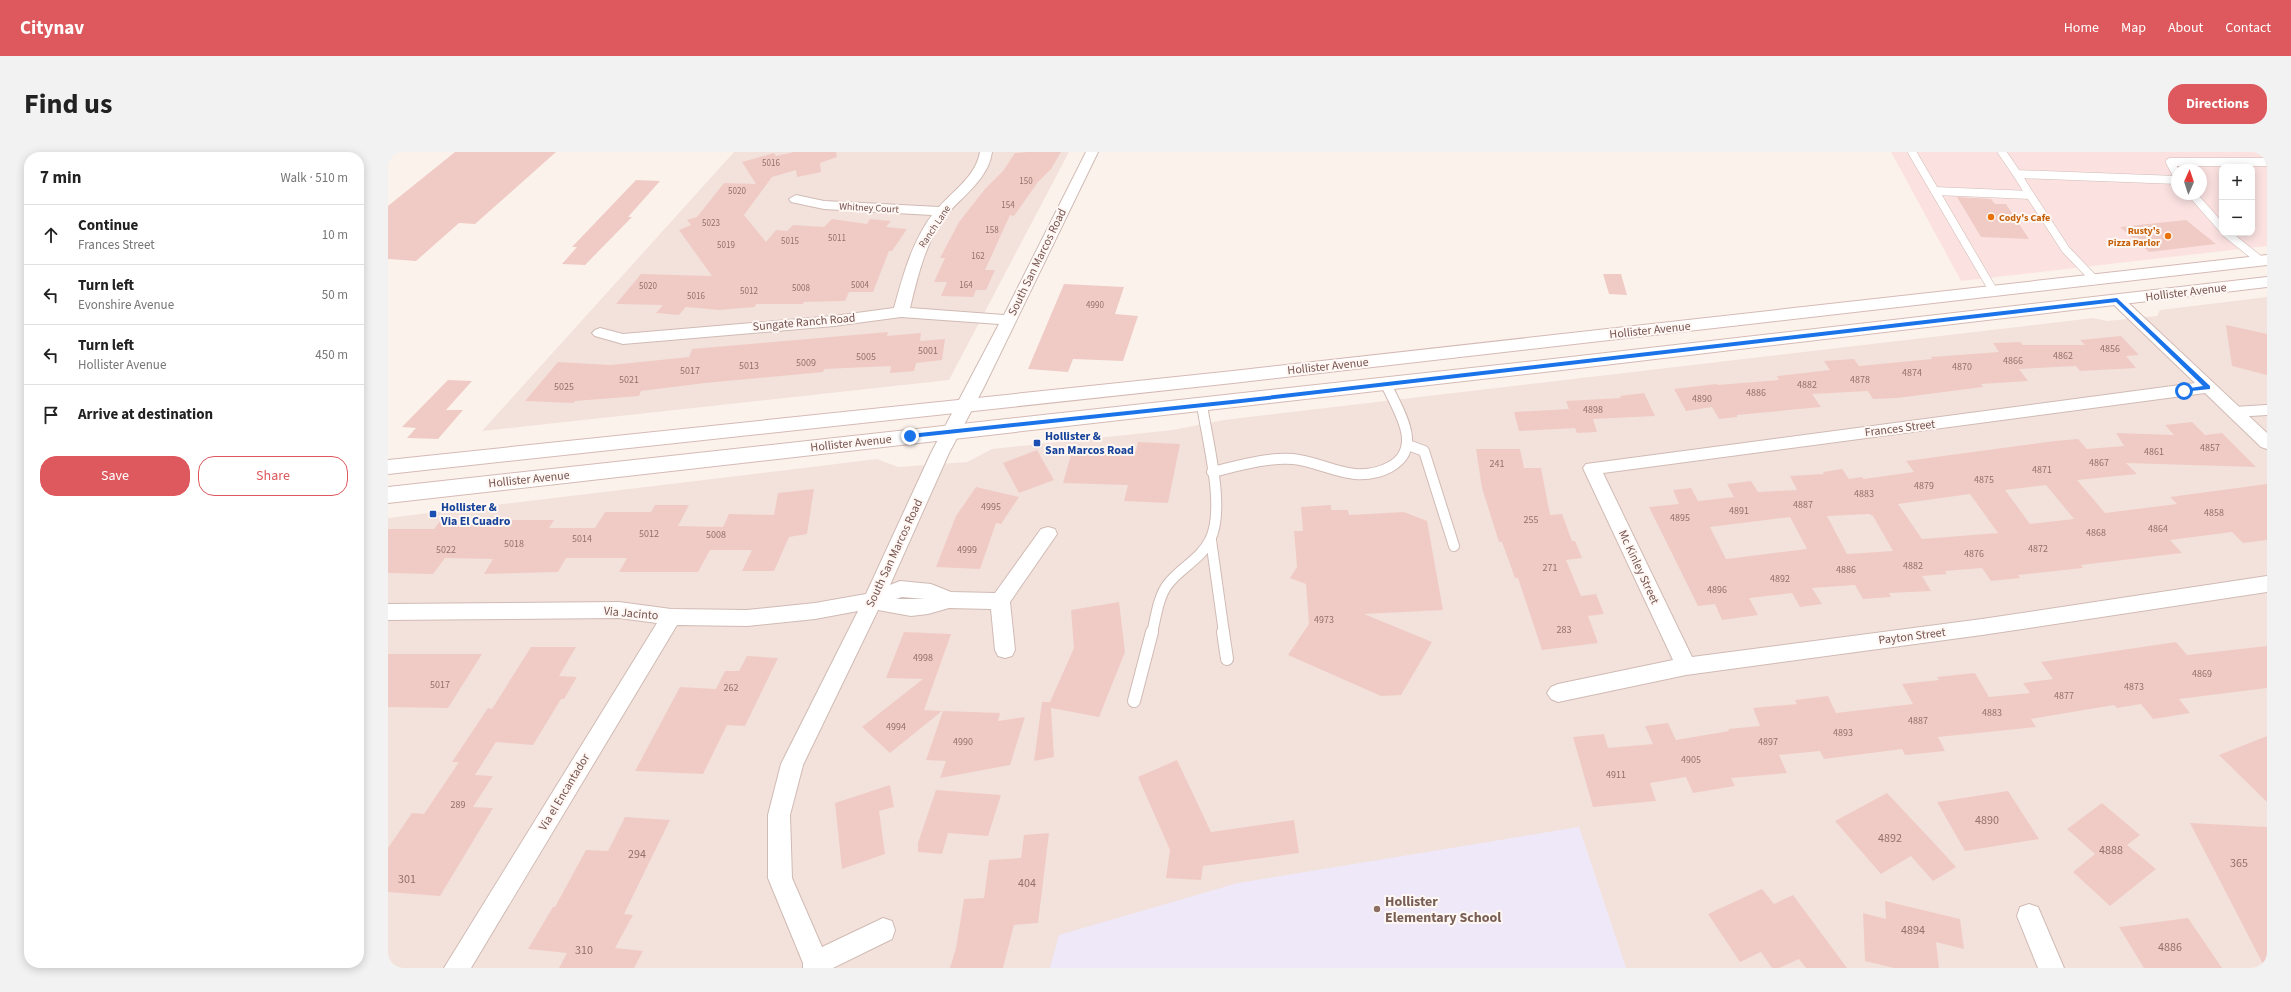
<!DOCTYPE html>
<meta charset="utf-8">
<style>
:root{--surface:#fff;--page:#f2f2f2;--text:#222;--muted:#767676;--line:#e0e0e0;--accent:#dd595d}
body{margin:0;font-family:"Source Sans 3",sans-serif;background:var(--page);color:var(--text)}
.controls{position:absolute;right:12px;top:12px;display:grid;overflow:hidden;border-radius:8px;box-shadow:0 2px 10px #0003}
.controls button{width:36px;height:36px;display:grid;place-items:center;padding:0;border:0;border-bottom:1px solid var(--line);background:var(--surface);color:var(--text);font:20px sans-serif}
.compass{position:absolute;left:1783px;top:12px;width:36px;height:36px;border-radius:50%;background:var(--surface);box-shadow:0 2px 10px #0003;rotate:3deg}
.stop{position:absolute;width:12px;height:12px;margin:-9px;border:3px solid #1a73e8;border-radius:50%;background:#fff}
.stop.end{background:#1a73e8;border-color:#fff;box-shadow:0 1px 4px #0008}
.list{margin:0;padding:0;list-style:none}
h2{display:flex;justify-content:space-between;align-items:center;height:52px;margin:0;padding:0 16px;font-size:17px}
h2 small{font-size:13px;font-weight:400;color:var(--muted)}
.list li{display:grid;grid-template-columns:26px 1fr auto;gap:12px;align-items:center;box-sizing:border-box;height:60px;padding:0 16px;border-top:1px solid var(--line)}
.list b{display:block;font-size:15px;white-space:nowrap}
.list p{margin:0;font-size:13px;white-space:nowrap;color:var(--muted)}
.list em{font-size:13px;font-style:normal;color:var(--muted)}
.actions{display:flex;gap:8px;padding:12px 16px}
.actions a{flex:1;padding:9px 0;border:1px solid var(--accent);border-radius:16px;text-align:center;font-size:14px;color:var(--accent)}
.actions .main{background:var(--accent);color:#fff}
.icon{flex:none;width:22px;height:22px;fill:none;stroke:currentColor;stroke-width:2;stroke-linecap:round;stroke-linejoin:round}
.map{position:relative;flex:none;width:1879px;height:816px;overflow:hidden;border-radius:16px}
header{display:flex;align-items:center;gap:24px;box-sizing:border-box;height:56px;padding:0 20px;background:var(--accent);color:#fff}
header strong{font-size:19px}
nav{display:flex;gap:22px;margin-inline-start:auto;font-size:14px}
.intro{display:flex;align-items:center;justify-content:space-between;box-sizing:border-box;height:96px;padding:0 24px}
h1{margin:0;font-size:28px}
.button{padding:10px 18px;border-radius:16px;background:var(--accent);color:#fff;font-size:14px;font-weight:700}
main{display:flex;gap:24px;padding:0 24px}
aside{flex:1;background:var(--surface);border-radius:16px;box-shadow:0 2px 10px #0003}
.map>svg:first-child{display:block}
.residential{fill:#f3e2db}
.commercial{fill:#fbe2e1;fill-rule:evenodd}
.education{fill:#eee8f9}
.building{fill:#f0cbc5;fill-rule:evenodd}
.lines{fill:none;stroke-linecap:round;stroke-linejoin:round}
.lane-far2-casing{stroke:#d0bab4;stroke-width:9}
.lane-far1-casing{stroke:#d0bab4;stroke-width:12}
.lane-casing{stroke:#d0bab4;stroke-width:14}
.street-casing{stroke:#d0bab4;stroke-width:2}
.secondary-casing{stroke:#d5bab4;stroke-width:2}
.lane-far2{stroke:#fff;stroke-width:8}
.lane-far1{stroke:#fff;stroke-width:10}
.lane{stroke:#fff;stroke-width:12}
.street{fill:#fff;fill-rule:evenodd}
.secondary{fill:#fff;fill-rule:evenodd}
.route{fill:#1a73e8}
.food-dot{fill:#e8710a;stroke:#fef7f3;stroke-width:1.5}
.transit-dot{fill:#1a4fb4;stroke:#fef7f3;stroke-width:1.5}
.education-dot{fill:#8d6e63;stroke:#fef7f3;stroke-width:1.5}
.labels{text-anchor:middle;stroke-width:4;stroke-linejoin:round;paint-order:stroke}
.far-number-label{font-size:9px;fill:#94716c}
.far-street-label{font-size:10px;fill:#76534f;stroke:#fef7f3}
.far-food-label{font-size:10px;font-weight:bold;fill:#c56008;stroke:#fef7f3;text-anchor:start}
.number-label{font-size:10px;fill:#94716c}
.street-label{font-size:12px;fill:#76534f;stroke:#fef7f3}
.transit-label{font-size:12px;font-weight:bold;fill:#164399;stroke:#fef7f3;text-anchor:start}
.near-number-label{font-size:12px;fill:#94716c}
.near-education-label{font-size:14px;font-weight:bold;fill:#785e54;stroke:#fef7f3;text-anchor:start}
</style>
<header>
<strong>Citynav</strong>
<nav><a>Home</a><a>Map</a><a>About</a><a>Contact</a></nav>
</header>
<div class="intro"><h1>Find us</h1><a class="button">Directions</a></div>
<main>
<aside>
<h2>7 min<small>Walk · 510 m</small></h2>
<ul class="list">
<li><svg class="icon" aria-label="ahead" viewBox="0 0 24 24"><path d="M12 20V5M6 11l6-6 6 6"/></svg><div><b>Continue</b><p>Frances Street</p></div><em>10 m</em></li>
<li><svg class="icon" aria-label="left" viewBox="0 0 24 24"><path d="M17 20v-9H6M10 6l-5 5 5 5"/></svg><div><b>Turn left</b><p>Evonshire Avenue</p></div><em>50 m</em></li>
<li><svg class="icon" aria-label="left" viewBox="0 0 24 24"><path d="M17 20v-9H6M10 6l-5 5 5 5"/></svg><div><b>Turn left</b><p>Hollister Avenue</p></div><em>450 m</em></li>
<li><svg class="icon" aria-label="arrive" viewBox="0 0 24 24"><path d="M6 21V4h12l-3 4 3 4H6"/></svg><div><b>Arrive at destination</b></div></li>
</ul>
<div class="actions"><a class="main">Save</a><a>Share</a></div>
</aside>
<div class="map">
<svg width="1879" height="816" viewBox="0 0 1879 816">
<rect width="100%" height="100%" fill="#fcf2ec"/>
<g class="residential">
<polygon points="346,0 681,0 561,228 94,279"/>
<polygon points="1879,145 1879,816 0,816 0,366 489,307 510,315 579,310 604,297 785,278 836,268 1705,166 1719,169 1769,164 1772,158"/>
</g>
<path class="commercial" d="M1503 0H1879V94L1573 129ZM1834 15H1864V81H1834ZM1789 18H1813V42H1789Z"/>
<polygon class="education" points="1191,675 1238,816 662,816 671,783 850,731"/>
<g class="building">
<polygon points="67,0 168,0 87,72 71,71 28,109 0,107 0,54"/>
<polygon points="406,0 448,0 449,5 432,11 433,20 409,25 408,18 384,25 356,63 378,90 388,78 399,79 405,73 436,75 444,67 479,72 482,67 503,69 498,75 519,77 504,99 501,99 485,140 461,140 457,149 416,150 415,152 368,152 367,155 331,158 298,155 291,163 268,161 275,153 228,152 253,122 324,124 291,78 303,73 299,68 309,65 336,31 368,32 354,10 386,1 388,4"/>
<polygon points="639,0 673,0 663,17 650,30 626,64 622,63 597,118 607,118 598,138 588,138 585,145 553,144 559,130 546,130 557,106 552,106 571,70 597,37 615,19 627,1"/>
<polygon points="248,28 272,29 240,65 244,65 197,113 174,112 189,95 184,95"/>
<polygon points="1569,45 1603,47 1607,52 1618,52 1641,87 1593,85"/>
<polygon points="1798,68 1828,92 1761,100 1732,75"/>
<polygon points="1215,122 1233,122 1239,143 1221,142"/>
<polygon points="676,132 736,135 727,162 750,164 735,209 685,207 680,220 640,217"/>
<polygon points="1838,173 1879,182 1879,223 1844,214"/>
<polygon points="500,180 499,184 533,181 532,189 557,187 554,208 528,211 526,219 502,221 503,214 436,217 435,220 317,231 253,239 251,244 187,249 185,251 137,249 170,210 223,213 301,205 304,197"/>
<polygon points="1733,184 1751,203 1738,204 1748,216 1692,219 1688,214 1631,217 1640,229 1593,232 1595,235 1509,246 1485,247 1480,239 1424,242 1433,255 1349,263 1349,265 1331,267 1324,255 1298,259 1286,237 1328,232 1330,233 1391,228 1389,224 1442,218 1436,209 1466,207 1471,214 1544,207 1543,205 1611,200 1605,191 1632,190 1635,193 1697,193 1692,188"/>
<polygon points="60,228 84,229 58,258 75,258 50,287 19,286 28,276 14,275"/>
<polygon points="1256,241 1267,264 1205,267 1209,280 1189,281 1187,276 1131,279 1126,260 1181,257 1178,249 1233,246 1232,244"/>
<path d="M1804 270 1817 283 1834 281 1868 315 1738 311 1749 322 1689 328 1717 361 1789 352 1782 345 1879 332V388L1855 391 1844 380 1782 388 1794 401 1693 413 1695 416 1630 423 1632 426 1603 429 1594 416 1557 419 1559 422 1534 424 1543 439 1501 441 1503 445 1475 447 1467 433 1424 436 1434 452 1412 455 1404 441 1361 446 1370 463 1334 468 1327 452 1310 454 1261 355 1291 352 1285 338 1303 336 1310 349 1346 345 1339 332 1363 329 1370 340 1409 338 1402 324 1436 322 1435 320 1454 317 1461 327 1474 325 1475 327 1526 320 1518 309 1667 289 1690 287 1699 297 1736 294 1728 281 1786 283 1777 273ZM1658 333 1686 367 1642 372 1617 338ZM1582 342 1610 381 1534 387 1510 352ZM1481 362 1485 364 1505 399 1459 402 1439 364ZM1402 365 1419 397 1338 407 1322 375Z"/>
<polygon points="750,290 792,292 780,351 736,349 740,333 675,331 685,296 748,299"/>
<polygon points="1088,297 1132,297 1136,316 1153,316 1162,363 1174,362 1184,389 1187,389 1194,406 1178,408 1193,444 1208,442 1216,462 1200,464 1210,491 1154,498 1130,426 1127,426 1114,390 1111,390 1094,336"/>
<polygon points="649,298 666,328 631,341 615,311"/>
<polygon points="588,335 631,345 613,372 608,371 592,417 548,415 568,364"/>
<polygon points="426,337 419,382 401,385 386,419 354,419 364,398 322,398 310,420 231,420 239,406 178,406 170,420 96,422 105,407 57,406 45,422 0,421 0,377 46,377 53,368 166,368 161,376 207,376 217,360 263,360 267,353 301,353 290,374 335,375 341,362 386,363 390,341"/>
<polygon points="943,353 943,358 960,358 961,363 1016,360 1039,369 1055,458 976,462 1044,490 1013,543 993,544 900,503 921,472 918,432 902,426 909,415 906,379 915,379 913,355"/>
<polygon points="731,450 737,500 711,565 663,556 666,605 646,609 654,550 662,550 686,496 683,458"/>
<polygon points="516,480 563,482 536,558 554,559 502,601 474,575 535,527 498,526"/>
<polygon points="1788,490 1799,503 1879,494 1879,536 1791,547 1802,561 1765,567 1753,552 1729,556 1726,553 1643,567 1648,575 1550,585 1557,599 1517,603 1514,597 1436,607 1432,599 1391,603 1399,621 1343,626 1347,634 1305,641 1298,625 1262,631 1268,649 1205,655 1185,585 1216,582 1220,596 1265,592 1257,574 1280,571 1288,588 1341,579 1340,577 1372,574 1365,556 1409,552 1407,548 1440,544 1448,561 1525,552 1514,532 1551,528 1549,525 1587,521 1601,545 1642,541 1635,531 1665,527 1653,510"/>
<polygon points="143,495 188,495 171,524 189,525 176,547 173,547 145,593 108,590 87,623 105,624 85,655 105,656 52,744 0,740 0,696 24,661 36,662 71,610 64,610 100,556 104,557"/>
<polygon points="0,502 94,502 60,556 0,555"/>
<polygon points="359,504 390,506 357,574 339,573 315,622 247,619 292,535 328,537 337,519 351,519"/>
<polygon points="555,559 612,561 610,569 637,565 622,613 552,626 558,609 538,608"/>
<polygon points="1879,584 1879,650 1831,603"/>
<polygon points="789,608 823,680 906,668 911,701 815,714 813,728 778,726 782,698 750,625"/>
<polygon points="502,633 506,655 491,659 497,702 454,717 447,651"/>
<polygon points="548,638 613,643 600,684 560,681 554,702 530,700 530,691"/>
<polygon points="1620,639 1651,687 1577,699 1549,650"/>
<polygon points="1499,641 1546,691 1568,715 1545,729 1523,704 1493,722 1447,669"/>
<polygon points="1714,651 1752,683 1739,693 1768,717 1722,754 1685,720 1707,702 1679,677"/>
<polygon points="237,665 282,668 236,762 245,763 227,796 255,799 246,816 171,816 179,801 140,797 165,755 167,755 198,698 220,699"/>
<polygon points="1802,671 1879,675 1879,816 1877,816"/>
<polygon points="661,681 650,771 626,773 615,816 562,816 568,796 576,747 596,746 601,708 633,706 636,683"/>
<polygon points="1374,737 1386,752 1405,743 1459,816 1418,816 1411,807 1391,816 1384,816 1373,800 1352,810 1320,762"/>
<polygon points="1497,749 1572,767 1576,797 1548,790 1551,816 1506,816 1477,809 1475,761 1498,767"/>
<polygon points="1800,766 1834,816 1756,816 1731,775"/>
</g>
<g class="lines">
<g class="lane-far2-casing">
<g id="lane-far2">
<polyline points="1524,0 1606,140"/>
<polyline points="1614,0 1629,22 1789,28"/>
<polyline points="1789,23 1782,10 1879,10"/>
<polyline points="1547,39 1642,43 1629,22"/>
<polyline points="1804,42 1834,76"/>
<polyline points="1642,43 1678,98 1707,128"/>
<polyline points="1838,81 1873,109"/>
</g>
</g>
<g class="lane-far1-casing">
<g id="lane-far1">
<polyline points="1846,260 1879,258"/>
<polyline points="1020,293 1036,299 1066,394"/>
<path d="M824 320C850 314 878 305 905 307 926 309 946 320 967 322 979 323 991 321 1002 315 1037 296 1009 257 998 232"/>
<polyline points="823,388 836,481"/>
<path d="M764 481C768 465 770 445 780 432 792 416 813 407 822 388 838 357 819 288 814 253"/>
</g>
</g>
<g class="lane-casing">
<g id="lane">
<polyline points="835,480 839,507"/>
<polyline points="746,549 764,480"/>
</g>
</g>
<g class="street-casing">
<g id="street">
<path d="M592 0H604C600 30 569 47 553 70 536 96 529 127 522 156L616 163 698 0H710L596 235 561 301 502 433 512 429 543 432 563 440 607 441 653 377 660 375 667 377 669 382 622 450 627 498 624 504 617 506 610 504 607 498 603 457 561 456 540 462 523 464 490 458 415 613 402 663 404 726 434 795 495 766 504 769 507 778 504 787 445 816H415V811L380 726V663L393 612 470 459 427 467 359 474 289 473 83 816H56L269 471 231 466 0 468V452L231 450 283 457 359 458 427 451 478 442 543 301 611 172 513 165 446 174 235 192 207 184 204 181 207 178 212 176 235 182 446 164 506 156C515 123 524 90 544 63L436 57 403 50 401 47 408 43 436 49 551 55C566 38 588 24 592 0ZM514 445 537 447H508Z"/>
<polygon points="1729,143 1734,145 1879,281 1879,297 1873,295 1817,241 1215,321 1304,505 1594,467 1879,424 1879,440 1594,483 1298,523 1170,550 1163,547 1159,541 1163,535 1170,532 1285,508 1195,316 1198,312 1807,231 1724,151 1721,148 1724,145"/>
<polygon points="1641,752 1650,755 1676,816 1650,816 1629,764 1632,755"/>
</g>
</g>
<g class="secondary-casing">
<g id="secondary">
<polygon points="1879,103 1879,113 845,231 0,322 0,308 845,219"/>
<polygon points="1879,125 1879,135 1174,218 0,351 0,335 1174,206"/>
</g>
</g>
<use href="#lane-far2" class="lane-far2"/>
<use href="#lane-far1" class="lane-far1"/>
<use href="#lane" class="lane"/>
<use href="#street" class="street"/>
<use href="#secondary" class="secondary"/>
</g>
<polygon class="route" points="1729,146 1822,234 1822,237 1794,240 1796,237 1815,234 1728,150 844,252 522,286 519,284 522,282 844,248"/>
<g class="food-dot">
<circle cx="1603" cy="65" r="4"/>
<circle cx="1780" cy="84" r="4"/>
</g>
<g class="transit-dot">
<rect x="645" y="287" width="8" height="8" rx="2"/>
<rect x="41" y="358" width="8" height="8" rx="2"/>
</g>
<circle class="education-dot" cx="989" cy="757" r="4"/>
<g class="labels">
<g class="far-number-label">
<text x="383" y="14">5016</text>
<text x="638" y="32">150</text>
<text x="349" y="42">5020</text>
<text x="620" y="56">154</text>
<text x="323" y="74">5023</text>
<text x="604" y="81">158</text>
<text x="449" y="89">5011</text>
<text x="402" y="92">5015</text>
<text x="338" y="96">5019</text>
<text x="590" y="107">162</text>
<text x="472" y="136">5004</text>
<text x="578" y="136">164</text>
<text x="260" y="137">5020</text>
<text x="413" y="139">5008</text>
<text x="361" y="142">5012</text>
<text x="308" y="147">5016</text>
<text x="707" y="156">4990</text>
</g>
<g class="far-street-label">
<text transform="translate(481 55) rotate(3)" y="4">Whitney Court</text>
<text transform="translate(546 74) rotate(-56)" y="4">Ranch Lane</text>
</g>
<g class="far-food-label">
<text x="1611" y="69">Cody's Cafe</text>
<text x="1772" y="82" text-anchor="end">Rusty's<tspan x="1772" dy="12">Pizza Parlor</tspan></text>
</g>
<g class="number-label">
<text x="1722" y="200">4856</text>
<text x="540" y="202">5001</text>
<text x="1675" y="207">4862</text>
<text x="478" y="208">5005</text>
<text x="1625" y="212">4866</text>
<text x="418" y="214">5009</text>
<text x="361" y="217">5013</text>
<text x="1574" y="218">4870</text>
<text x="302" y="222">5017</text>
<text x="1524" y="224">4874</text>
<text x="241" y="231">5021</text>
<text x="1472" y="231">4878</text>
<text x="1419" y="236">4882</text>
<text x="176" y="238">5025</text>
<text x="1368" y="244">4886</text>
<text x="1314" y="250">4890</text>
<text x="1205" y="261">4898</text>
<text x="1822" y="299">4857</text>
<text x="1766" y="303">4861</text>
<text x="1711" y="314">4867</text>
<text x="1109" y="315">241</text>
<text x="1654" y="321">4871</text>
<text x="1596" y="331">4875</text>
<text x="1536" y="337">4879</text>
<text x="1476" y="345">4883</text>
<text x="1415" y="356">4887</text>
<text x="603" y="358">4995</text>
<text x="1351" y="362">4891</text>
<text x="1826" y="364">4858</text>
<text x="1292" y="369">4895</text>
<text x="1143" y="371">255</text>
<text x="1770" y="380">4864</text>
<text x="1708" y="384">4868</text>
<text x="261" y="385">5012</text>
<text x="328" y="386">5008</text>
<text x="194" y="390">5014</text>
<text x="126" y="395">5018</text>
<text x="1650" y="400">4872</text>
<text x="58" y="401">5022</text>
<text x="579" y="401">4999</text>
<text x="1586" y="405">4876</text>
<text x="1525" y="417">4882</text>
<text x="1162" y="419">271</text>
<text x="1458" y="421">4886</text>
<text x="1392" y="430">4892</text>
<text x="1329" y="441">4896</text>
<text x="936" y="471">4973</text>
<text x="1176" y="481">283</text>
<text x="535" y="509">4998</text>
<text x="1814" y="525">4869</text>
<text x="52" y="536">5017</text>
<text x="1746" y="538">4873</text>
<text x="343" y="539">262</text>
<text x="1676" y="547">4877</text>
<text x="1604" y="564">4883</text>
<text x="1530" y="572">4887</text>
<text x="508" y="578">4994</text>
<text x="1455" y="584">4893</text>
<text x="575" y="593">4990</text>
<text x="1380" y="593">4897</text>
<text x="1303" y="611">4905</text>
<text x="1228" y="626">4911</text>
<text x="70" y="656">289</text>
</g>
<g class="street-label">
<text transform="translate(649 110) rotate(-64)" y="4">South San Marcos Road</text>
<text transform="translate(1798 140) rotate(-7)" y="4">Hollister Avenue</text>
<text transform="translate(416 170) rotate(-5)" y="4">Sungate Ranch Road</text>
<text transform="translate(1262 178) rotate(-6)" y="4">Hollister Avenue</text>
<text transform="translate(940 214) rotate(-6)" y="4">Hollister Avenue</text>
<text transform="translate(1512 276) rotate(-7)" y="4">Frances Street</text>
<text transform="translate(463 291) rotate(-6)" y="4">Hollister Avenue</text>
<text transform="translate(141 327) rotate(-6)" y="4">Hollister Avenue</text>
<text transform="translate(506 401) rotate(-65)" y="4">South San Marcos Road</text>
<text transform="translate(1251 415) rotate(65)" y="4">Mc Kinley Street</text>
<text transform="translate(243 461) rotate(5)" y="4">Via Jacinto</text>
<text transform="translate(1524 484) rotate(-7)" y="4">Payton Street</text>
<text transform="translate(176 640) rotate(-59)" y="4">Via el Encantador</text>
</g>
<g class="transit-label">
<text x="657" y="288">Hollister &amp;<tspan x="657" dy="14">San Marcos Road</tspan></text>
<text x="53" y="359">Hollister &amp;<tspan x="53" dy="14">Via El Cuadro</tspan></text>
</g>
<g class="near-number-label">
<text x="1599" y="672">4890</text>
<text x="1502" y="690">4892</text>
<text x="1723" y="702">4888</text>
<text x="249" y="706">294</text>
<text x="1851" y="715">365</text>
<text x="19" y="731">301</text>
<text x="639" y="735">404</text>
<text x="1525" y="782">4894</text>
<text x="1782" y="799">4886</text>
<text x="196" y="802">310</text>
</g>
<g class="near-education-label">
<text x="997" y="754">Hollister<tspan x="997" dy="16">Elementary School</tspan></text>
</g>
</g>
</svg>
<div class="controls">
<button>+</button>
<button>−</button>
</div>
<svg class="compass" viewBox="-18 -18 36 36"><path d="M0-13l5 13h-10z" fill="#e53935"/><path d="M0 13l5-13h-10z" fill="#767676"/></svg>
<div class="stop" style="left:1796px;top:239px"></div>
<div class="stop end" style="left:522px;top:284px"></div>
</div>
</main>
